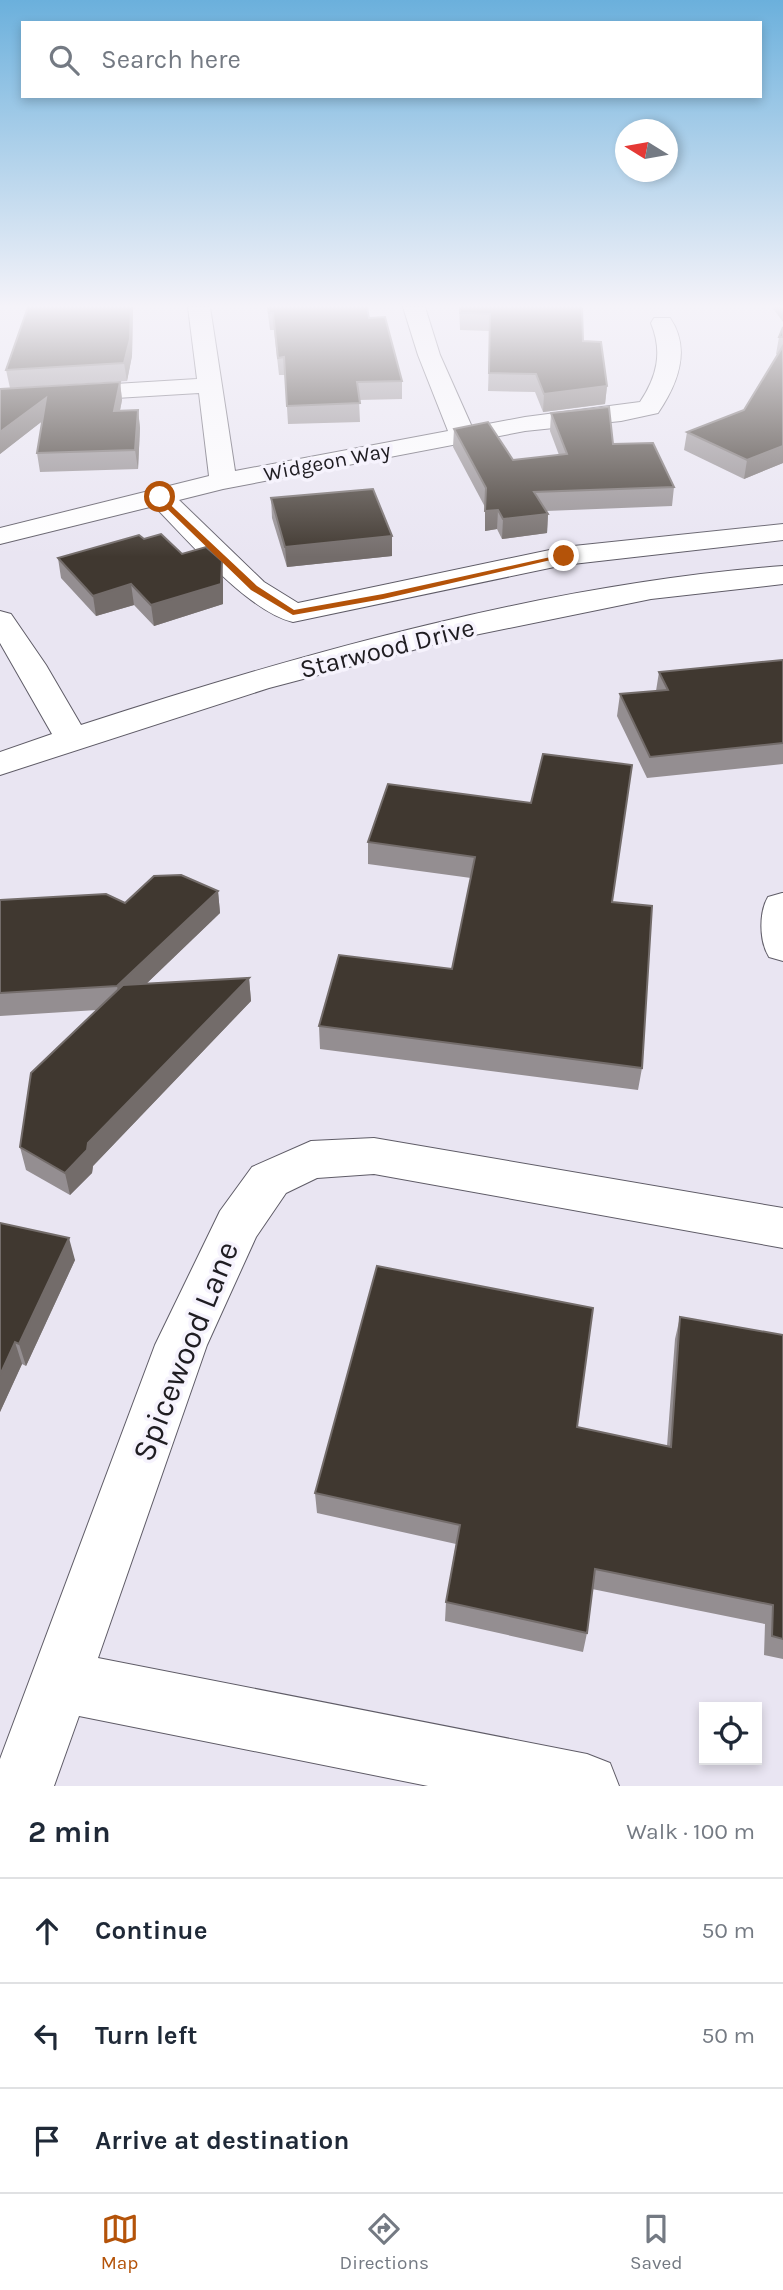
<!DOCTYPE html>
<meta charset="utf-8">
<style>
:root{--surface:#fff;--page:#f2f2f3;--text:#1f2937;--muted:#747a83;--line:#e0e1e3;--accent:#b45309}
body{margin:0;font-family:Karla,sans-serif;background:var(--page);color:var(--text)}
.controls{position:absolute;right:21px;bottom:21px;display:grid;overflow:hidden;border-radius:0px;box-shadow:0 4px 10px #0003}
.controls button{width:63px;height:63px;display:grid;place-items:center;padding:0;border:0;border-bottom:2px solid var(--line);background:var(--surface);color:var(--text);font:35px sans-serif}
.compass{position:absolute;left:615px;top:119px;width:63px;height:63px;border-radius:50%;background:var(--surface);box-shadow:0 4px 10px #0003;rotate:281deg}
.stop{position:absolute;width:21px;height:21px;margin:-16px;border:5px solid #b45309;border-radius:50%;background:#fff}
.stop.end{background:#b45309;border-color:#fff;box-shadow:0 2px 7px #0008}
.list{margin:0;padding:0;list-style:none}
h2{display:flex;justify-content:space-between;align-items:center;height:91px;margin:0;padding:0 28px;font-size:30px}
h2 small{font-size:23px;font-weight:400;color:var(--muted)}
.list li{display:grid;grid-template-columns:46px 1fr auto;gap:21px;align-items:center;box-sizing:border-box;height:105px;padding:0 28px;border-top:2px solid var(--line)}
.list b{display:block;font-size:26px;white-space:nowrap}
.list em{font-size:23px;font-style:normal;color:var(--muted)}
.icon{flex:none;width:38px;height:38px;fill:none;stroke:currentColor;stroke-width:2;stroke-linecap:round;stroke-linejoin:round}
.map{position:relative;flex:none;width:783px;height:1786px;overflow:hidden}
.search{position:absolute;background:var(--surface);box-shadow:0 4px 10px #0003;left:21px;right:21px;top:21px;height:77px;display:flex;align-items:center;gap:18px;box-sizing:border-box;padding:0 24px;border-radius:0px;color:var(--muted);font-size:26px}
.sheet{height:406px;background:var(--surface)}
nav{display:flex;justify-content:space-around;align-items:center;box-sizing:border-box;height:98px;border-top:2px solid var(--line);background:var(--surface);font-size:19px;color:var(--muted)}
nav a{display:grid;justify-items:center;gap:4px}
nav .on{color:var(--accent)}
.map>svg:first-child{display:block}
.lines{fill:none;stroke-linecap:round;stroke-linejoin:round}
.minor-casing{stroke:#5f5c67;stroke-width:2}
.minor{fill:#fff;fill-rule:evenodd}
.wall{fill:#948e91}
.shaded-wall{fill:#736c6a}
.building{fill:#403830;stroke:#736c6a;stroke-width:2}
.route{fill:#b45309}
.labels{text-anchor:middle;stroke-width:7;stroke-linejoin:round;paint-order:stroke}
.far-street-label{font-size:21px;fill:#1f1d22;stroke:#f6f3fd}
.street-label{font-size:26px;fill:#1f1d22;stroke:#f6f3fd}
.near-street-label{font-size:32px;fill:#1f1d22;stroke:#f6f3fd}
</style>
<div class="map">
<svg width="783" height="1786" viewBox="0 0 783 1786">
<rect width="100%" height="100%" fill="#e9e5f2"/>
<g class="lines">
<g class="minor-casing">
<g id="minor">
<path d="M188 307H210L235 471 448 431 418 355 403 307H425L440 355 472 427 525 417 640 402C657 377 663 352 651 323L654 318H670C692 350 677 385 658 413L621 421 525 431 223 489 179 500 264 582 298 603 564 547 783 524V540L564 565 293 622C247 611 188 540 154 506L0 544V528L209 476 199 393 0 405V391L197 379Z"/>
<path d="M783 566V584L651 599 455 639 269 688 0 775V752L52 734 0 643V611L11 614 46 665 81 725C302 653 550 583 783 566Z"/>
<path d="M782 893H783V961L769 957C759 941 759 912 768 897Z"/>
<polygon points="374,1138 783,1208 783,1248 374,1174 317,1178 286,1193 256,1237 207,1345 98,1658 587,1754 610,1763 619,1786 428,1786 79,1716 54,1786 0,1786 0,1759 155,1345 220,1211 252,1167 311,1141"/>
</g>
</g>
<use href="#minor" class="minor"/>
</g>
<g class="wall">
<polygon points="28,307 133,307 132,356 127,381 10,388 6,370"/>
<polygon points="267,307 367,307 369,318 402,381 402,399 359,400 360,422 288,424 285,375 279,375 274,330 270,330"/>
<polygon points="459,307 582,307 583,341 607,386 605,404 543,412 535,392 488,391 490,331 460,330"/>
<polygon points="772,307 783,307 783,322"/>
<polygon points="783,327 783,463 744,479 684,450 687,432 744,410 778,355 776,354 779,337"/>
<polygon points="120,382 122,400 120,411 138,410 140,428 138,469 40,472 37,453 42,421 0,454 0,389"/>
<polygon points="551,413 613,444 674,487 672,506 546,511 548,514 547,533 502,539 497,529 485,531 485,507 453,447 454,429 513,460 559,455 550,431"/>
<polygon points="271,498 392,556 287,567 272,518"/>
<polygon points="144,539 182,554 223,581 223,604 154,626 134,605 96,616 61,578 58,558"/>
<polygon points="783,660 783,764 647,778 617,716 620,694 656,691 659,672"/>
<polygon points="388,784 612,902 642,1068 638,1090 320,1049 319,1026 452,969 471,878 368,864 368,842"/>
<polygon points="218,891 220,913 146,984 249,978 251,1001 93,1166 92,1173 70,1195 26,1170 20,1147 97,1010 0,1016 0,900 125,903"/>
<polygon points="0,1223 75,1260 26,1366 22,1364 0,1412"/>
<polygon points="680,1317 783,1335 783,1659 764,1655 765,1624 592,1589 587,1633 583,1652 445,1621 446,1602 456,1544 317,1513 315,1493 577,1427 667,1446 675,1339"/>
</g>
<g class="shaded-wall">
<polygon points="131,307 133,307 132,356 127,381 124,363"/>
<polygon points="120,382 122,400 116,429 114,411"/>
<polygon points="607,386 605,404 543,412 544,394"/>
<polygon points="46,398 49,416 0,454 0,432"/>
<polygon points="138,410 140,428 138,469 135,450"/>
<polygon points="783,446 783,463 744,479 747,460"/>
<polygon points="498,510 497,529 485,531 485,511"/>
<polygon points="548,514 547,533 502,539 503,519"/>
<polygon points="392,536 392,556 287,567 285,547"/>
<polygon points="222,561 223,581 223,604 154,626 151,605"/>
<polygon points="131,584 134,605 96,616 93,596"/>
<polygon points="218,891 220,913 121,1008 117,986"/>
<polygon points="249,978 251,1001 93,1166 92,1173 70,1195 65,1173 88,1143"/>
<polygon points="69,1238 75,1260 26,1366 19,1344"/>
<polygon points="15,1342 22,1364 0,1412 0,1375"/>
</g>
<g class="building">
<polygon points="28,307 131,307 130,339 124,363 6,370"/>
<polygon points="268,307 367,307 369,318 385,317 402,381 357,382 360,403 287,406 284,357 278,358 273,313 269,313"/>
<polygon points="460,307 582,307 583,341 601,342 607,386 544,394 536,374 489,373 490,314 460,313"/>
<polygon points="783,327 783,337 779,337"/>
<polygon points="783,346 783,446 747,460 687,432 744,410"/>
<polygon points="120,382 114,411 138,410 135,450 37,453 46,398 0,432 0,389"/>
<polygon points="609,407 613,444 653,443 674,487 534,492 548,514 503,519 498,510 485,511 486,488 454,429 488,422 513,460 567,454 551,413"/>
<polygon points="373,489 392,536 285,547 271,498"/>
<polygon points="161,534 182,554 206,547 222,561 221,584 151,605 131,584 93,596 58,558 139,535 144,539"/>
<polygon points="783,660 783,743 650,757 620,694 668,690 659,672"/>
<polygon points="543,754 632,765 612,902 652,906 642,1068 319,1026 339,955 452,969 475,857 368,842 388,784 531,803"/>
<polygon points="181,875 218,891 117,986 0,993 0,900 106,894 125,903 154,876"/>
<polygon points="249,978 88,1143 87,1150 65,1173 20,1147 31,1073 123,985"/>
<polygon points="0,1223 69,1238 19,1344 15,1342 0,1375"/>
<polygon points="377,1266 593,1308 577,1427 671,1447 680,1317 783,1335 783,1639 772,1636 773,1605 595,1569 587,1633 446,1602 460,1525 315,1493"/>
</g>
<linearGradient id="sky" x2="0" y2="1"><stop stop-color="#6bb0dc"/><stop offset="0.55" stop-color="#f5f3f9"/><stop offset="1" stop-color="#f5f3f9" stop-opacity="0"/></linearGradient>
<rect width="783" height="557" fill="url(#sky)"/>
<polygon class="route" points="160,495 257,586 294,610 383,594 564,554 568,556 383,599 293,615 251,590 157,499"/>
<g class="labels">
<g class="far-street-label">
<text transform="translate(327 462) rotate(-11)" y="7">Widgeon Way</text>
</g>
<g class="street-label">
<text transform="translate(387 648) rotate(-14)" y="9">Starwood Drive</text>
</g>
<g class="near-street-label">
<text transform="translate(185 1351) rotate(-68)" y="11">Spicewood Lane</text>
</g>
</g>
</svg>
<div class="controls">
<button><svg class="icon" aria-label="locate" viewBox="0 0 24 24"><circle cx="12" cy="12" r="6"/><path d="M12 2v4M12 18v4M2 12h4M18 12h4"/></svg></button>
</div>
<svg class="compass" viewBox="-18 -18 36 36"><path d="M0-13l5 13h-10z" fill="#e53935"/><path d="M0 13l5-13h-10z" fill="#747a83"/></svg>
<div class="stop" style="left:160px;top:497px"></div>
<div class="stop end" style="left:564px;top:556px"></div>
<div class="search"><svg class="icon" aria-label="search" viewBox="0 0 24 24"><circle cx="10" cy="10" r="6"/><path d="M15 15l6 6"/></svg>Search here</div>
</div>
<section class="sheet">
<h2>2 min<small>Walk · 100 m</small></h2>
<ul class="list">
<li><svg class="icon" aria-label="ahead" viewBox="0 0 24 24"><path d="M12 20V5M6 11l6-6 6 6"/></svg><div><b>Continue</b></div><em>50 m</em></li>
<li><svg class="icon" aria-label="left" viewBox="0 0 24 24"><path d="M17 20v-9H6M10 6l-5 5 5 5"/></svg><div><b>Turn left</b></div><em>50 m</em></li>
<li><svg class="icon" aria-label="arrive" viewBox="0 0 24 24"><path d="M6 21V4h12l-3 4 3 4H6"/></svg><div><b>Arrive at destination</b></div></li>
</ul>
</section>
<nav>
<a class="on"><svg class="icon" aria-label="map" viewBox="0 0 24 24"><path d="M3 6l6-2 6 2 6-2v14l-6 2-6-2-6 2zM9 4v14M15 6v14"/></svg>Map</a>
<a><svg class="icon" aria-label="directions" viewBox="0 0 24 24"><path d="M12 3l9 9-9 9-9-9zM9 14v-3h6M13 9l2 2-2 2"/></svg>Directions</a>
<a><svg class="icon" aria-label="saved" viewBox="0 0 24 24"><path d="M7 4h10v16l-5-4-5 4z"/></svg>Saved</a>
</nav>
